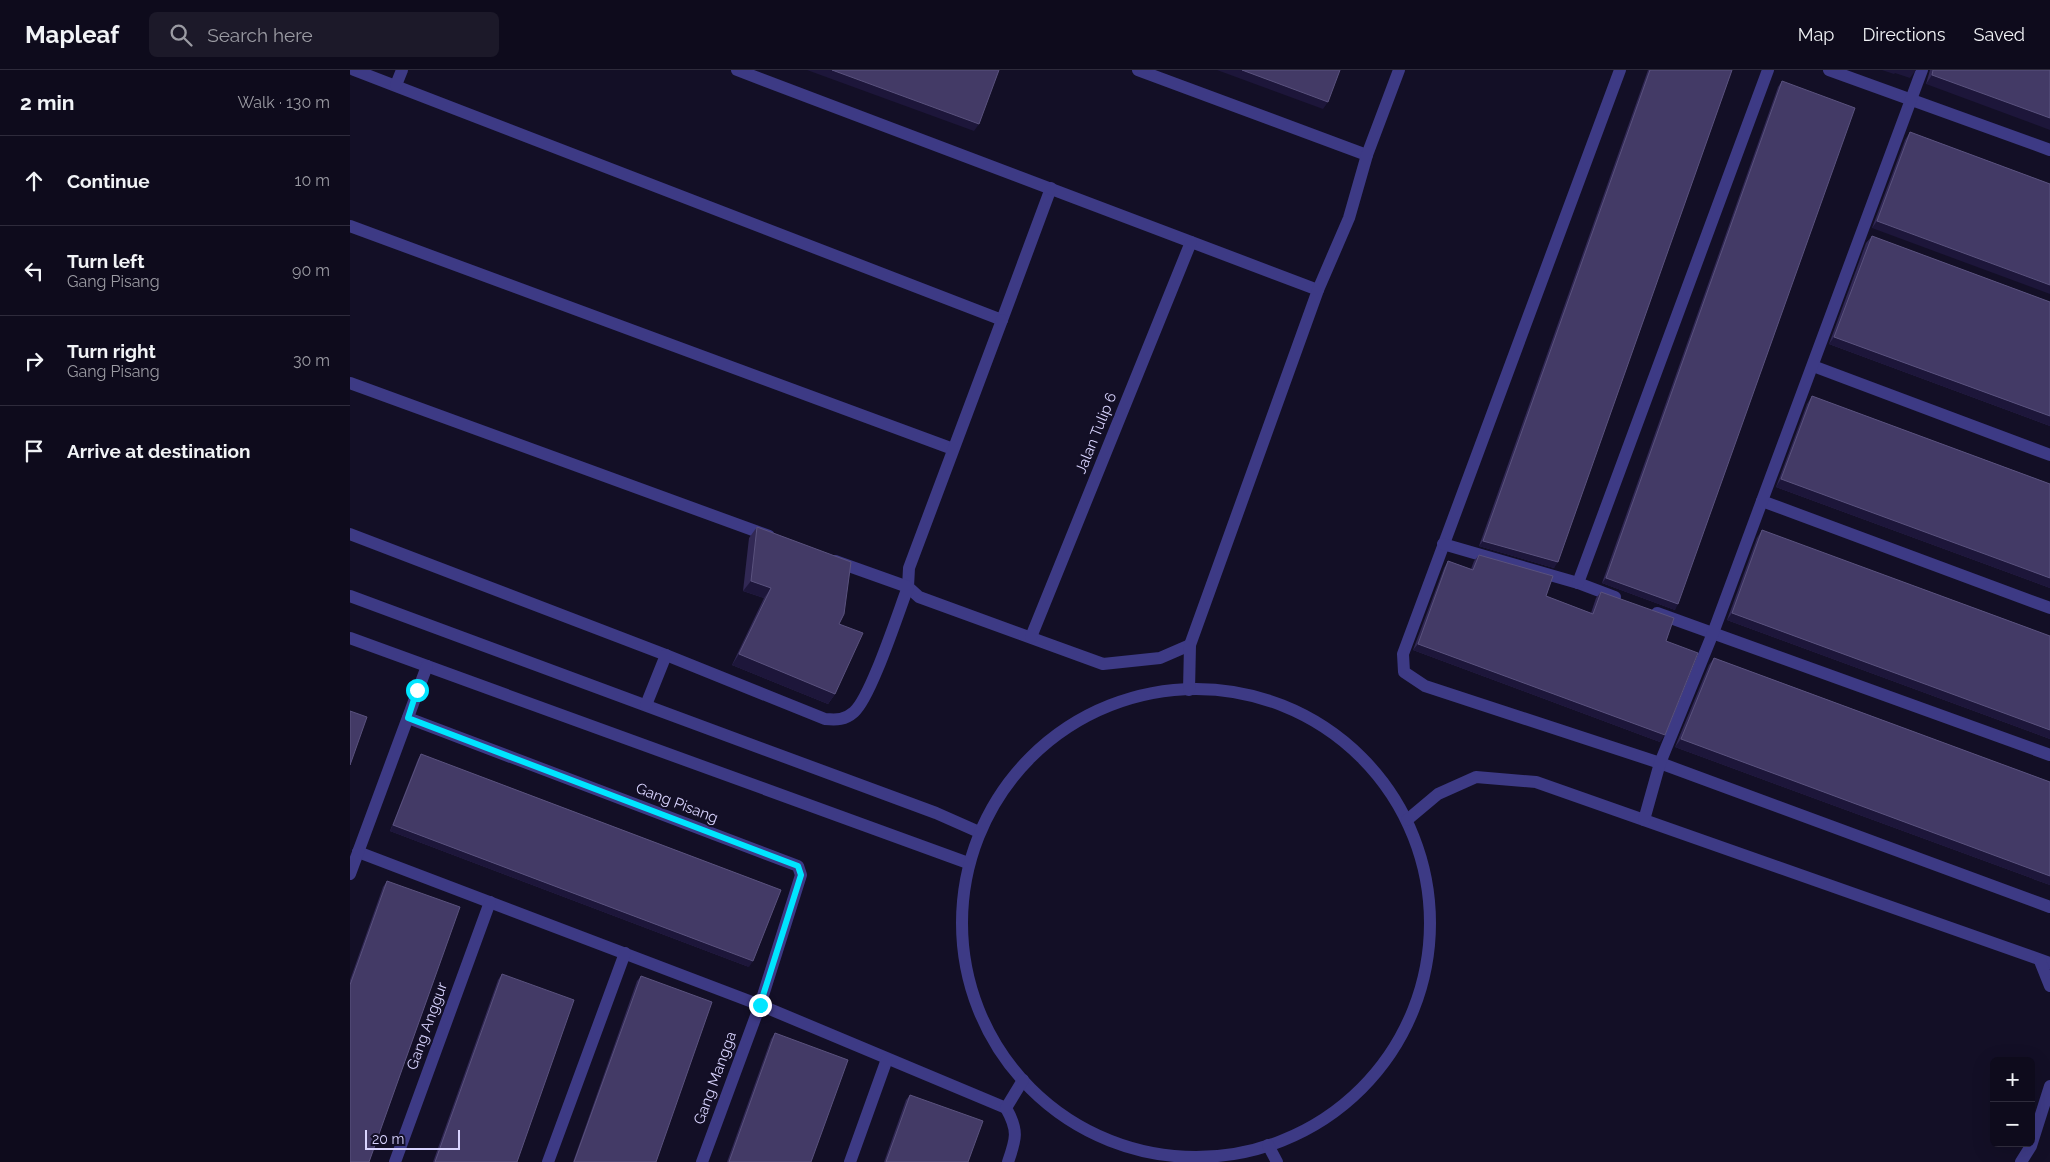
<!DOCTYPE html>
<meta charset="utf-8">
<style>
:root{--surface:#0e0b1c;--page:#1c1929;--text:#f1f3f6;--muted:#9b9ba3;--line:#2e2b3b}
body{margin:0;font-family:Raleway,sans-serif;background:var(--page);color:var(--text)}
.controls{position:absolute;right:15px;bottom:15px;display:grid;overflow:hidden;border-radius:8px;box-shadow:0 5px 20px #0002}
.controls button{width:45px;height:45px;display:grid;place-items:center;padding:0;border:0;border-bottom:1px solid var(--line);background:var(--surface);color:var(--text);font:25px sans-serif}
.scale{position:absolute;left:15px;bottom:12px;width:95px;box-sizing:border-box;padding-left:5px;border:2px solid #d9d4ff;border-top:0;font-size:14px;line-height:18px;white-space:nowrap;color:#d9d4ff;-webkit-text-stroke:4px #130f26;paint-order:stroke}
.stop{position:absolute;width:15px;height:15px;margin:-11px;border:4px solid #00e5ff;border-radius:50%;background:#fff}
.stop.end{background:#00e5ff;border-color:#fff;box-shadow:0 1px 5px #0008}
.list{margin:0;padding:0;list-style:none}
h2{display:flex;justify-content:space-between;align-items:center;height:65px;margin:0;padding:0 20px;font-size:21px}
h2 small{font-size:16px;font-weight:400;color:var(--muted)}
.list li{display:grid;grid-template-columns:32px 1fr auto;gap:15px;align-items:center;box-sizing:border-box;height:90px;padding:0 20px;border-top:1px solid var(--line)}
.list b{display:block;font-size:19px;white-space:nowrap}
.list p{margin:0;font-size:16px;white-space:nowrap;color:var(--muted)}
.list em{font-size:16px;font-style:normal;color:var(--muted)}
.icon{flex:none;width:28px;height:28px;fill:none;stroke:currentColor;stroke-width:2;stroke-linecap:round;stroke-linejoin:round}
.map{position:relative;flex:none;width:1700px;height:1092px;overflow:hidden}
header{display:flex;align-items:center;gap:30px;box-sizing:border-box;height:70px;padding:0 25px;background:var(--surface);border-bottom:1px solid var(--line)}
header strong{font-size:24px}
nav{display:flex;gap:28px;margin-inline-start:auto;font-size:18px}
.search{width:350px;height:45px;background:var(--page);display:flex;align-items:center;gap:12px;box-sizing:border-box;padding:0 18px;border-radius:8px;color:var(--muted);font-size:19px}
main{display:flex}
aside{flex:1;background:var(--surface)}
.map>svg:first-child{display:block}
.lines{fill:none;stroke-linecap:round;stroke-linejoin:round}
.minor{stroke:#3d3a85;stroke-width:12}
.wall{fill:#312854}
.shaded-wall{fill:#1d163a}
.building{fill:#433a66;stroke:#5a527e}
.route{stroke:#00e5ff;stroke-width:6}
.labels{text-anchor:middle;stroke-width:4.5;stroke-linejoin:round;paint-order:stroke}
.street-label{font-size:15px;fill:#d9d4ff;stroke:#130f26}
</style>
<header>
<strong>Mapleaf</strong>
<div class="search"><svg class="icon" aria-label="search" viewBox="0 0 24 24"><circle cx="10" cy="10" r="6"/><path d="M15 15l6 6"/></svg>Search here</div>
<nav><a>Map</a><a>Directions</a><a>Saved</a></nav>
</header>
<main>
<aside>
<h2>2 min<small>Walk · 130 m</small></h2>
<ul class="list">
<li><svg class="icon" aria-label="ahead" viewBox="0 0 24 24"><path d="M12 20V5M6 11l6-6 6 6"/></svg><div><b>Continue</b></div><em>10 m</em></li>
<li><svg class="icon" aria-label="left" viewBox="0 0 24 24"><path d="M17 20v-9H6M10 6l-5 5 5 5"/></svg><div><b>Turn left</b><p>Gang Pisang</p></div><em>90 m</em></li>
<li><svg class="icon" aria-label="right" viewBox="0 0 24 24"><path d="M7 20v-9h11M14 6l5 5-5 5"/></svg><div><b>Turn right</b><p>Gang Pisang</p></div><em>30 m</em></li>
<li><svg class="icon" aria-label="arrive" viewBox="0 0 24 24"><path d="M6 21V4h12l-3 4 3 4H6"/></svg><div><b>Arrive at destination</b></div></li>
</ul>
</aside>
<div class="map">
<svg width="1700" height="1092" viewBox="0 0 1700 1092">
<rect width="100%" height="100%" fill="#130f26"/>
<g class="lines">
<g class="minor">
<polyline points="4,0 652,250 701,118"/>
<polyline points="387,0 968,220"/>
<polyline points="788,0 1017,85"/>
<polyline points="1270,0 1053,584 1054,602 1075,616 1310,693 1700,837"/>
<polyline points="1479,0 1700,80"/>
<polyline points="46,15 52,0"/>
<polyline points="0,156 603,379"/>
<polyline points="652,250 559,498 558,517 569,527 753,594 810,588 840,575"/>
<polyline points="1463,296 1700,385"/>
<polyline points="0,313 419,466"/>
<polyline points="1412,431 1700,538"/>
<path d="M0 464 316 585 475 649C487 650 495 650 504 642 521 627 548 543 558 517L485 491"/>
<polyline points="1093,474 1228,513 1265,527"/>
<polyline points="1228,513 1418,0"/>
<polyline points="0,526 586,743 629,762"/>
<polyline points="1307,543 1700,685"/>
<polyline points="681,567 841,172"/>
<polyline points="0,568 618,793"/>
<circle cx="846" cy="853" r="234"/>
<polyline points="839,620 840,575 968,220 999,148 1017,85 1049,0"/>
<polyline points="296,635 316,585"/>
<polyline points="58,648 448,796 451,805 410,935 352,1092"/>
<polyline points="1057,750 1088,724 1126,707 1186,712 1700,893"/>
<polyline points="1294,750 1310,693 1363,563 1572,0"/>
<polyline points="8,782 410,935 656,1038"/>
<polyline points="0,804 77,596"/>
<polyline points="1690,891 1700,916"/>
<polyline points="918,1075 927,1092"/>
<polyline points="45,1092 140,832"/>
<polyline points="198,1092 275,883"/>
<polyline points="500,1092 537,989"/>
<path d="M658 1092C666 1069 669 1061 656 1038L673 1010"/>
<polyline points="1671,1092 1681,1076 1700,1016"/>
</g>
</g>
<g class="wall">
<polygon points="1298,0 1382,0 1204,498 1129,476"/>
<polygon points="1580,0 1700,0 1576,14"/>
<polygon points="1432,11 1325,540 1252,513 1428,17"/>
<polygon points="1560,62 1700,114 1522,158 1555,70"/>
<polygon points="1522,166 1700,232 1700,356 1479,274 1516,173"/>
<polygon points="1462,326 1700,414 1700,518 1426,417 1457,334"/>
<polygon points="407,457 489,554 485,624 478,634 382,595 414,528 393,521 399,468"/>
<polygon points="1412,460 1700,566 1700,669 1377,550 1407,468"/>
<polygon points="1129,485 1196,526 1241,543 1246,528 1251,522 1316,571 1310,672 1063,580 1094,498 1098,491 1121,499 1124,491"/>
<polygon points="1364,588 1700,712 1700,815 1325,677 1359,595"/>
<polygon points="71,684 399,897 40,761 68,689"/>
<polygon points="37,811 0,1092 0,910 33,817"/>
<polygon points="152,904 167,1092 83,1092 148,910"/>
<polygon points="291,906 306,1092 223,1092 287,911"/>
<polygon points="425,963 461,1092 377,1092 421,969"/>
<polygon points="560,1025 618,1092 534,1092 556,1030"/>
</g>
<g class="shaded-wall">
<polygon points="457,0 482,0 629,54 624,61"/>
<polygon points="867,0 892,0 978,32 973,39"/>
<polygon points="1532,0 1566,0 1560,8 1545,3 1544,4"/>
<polygon points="1582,5 1700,48 1700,60 1576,14"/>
<polygon points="1527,151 1700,215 1700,224 1522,158"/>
<polygon points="1484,267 1700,346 1700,356 1479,274"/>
<polygon points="1431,409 1700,508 1700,518 1426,417"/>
<polygon points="1133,471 1208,492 1204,498 1129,476"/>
<polygon points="1256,508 1328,534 1325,540 1252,513"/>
<polygon points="401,511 421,518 414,528 393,521"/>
<polygon points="1382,543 1700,660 1700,669 1377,550"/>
<polygon points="1068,574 1315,665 1310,672 1063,580"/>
<polygon points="389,584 485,624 478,634 382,595"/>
<polygon points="1331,669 1700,806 1700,815 1325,677"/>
<polygon points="43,755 403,891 399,897 40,761"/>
</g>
<g class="building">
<polygon points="482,0 649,0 629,54"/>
<polygon points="892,0 990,0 978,32"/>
<polygon points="1300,0 1382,0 1208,492 1133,471"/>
<polygon points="1583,0 1700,0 1700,48 1582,5"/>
<polygon points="1432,11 1505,38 1328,534 1256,508"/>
<polygon points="1560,62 1700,114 1700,215 1527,151"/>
<polygon points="1522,166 1700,232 1700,346 1484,267"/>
<polygon points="1462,326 1700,414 1700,508 1431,409"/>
<polygon points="407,457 501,492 494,544 489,554 513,563 485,624 389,584 421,518 401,511"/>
<polygon points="1412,460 1700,566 1700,660 1382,543"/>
<polygon points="1129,485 1203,506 1196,526 1243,544 1251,522 1324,548 1316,571 1348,583 1315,665 1068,574 1098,491 1123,500"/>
<polygon points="1364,588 1700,712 1700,806 1331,669"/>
<polygon points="0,641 17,647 0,695"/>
<polygon points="71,684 431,820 403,891 43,755"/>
<polygon points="37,811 110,837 19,1092 0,1092 0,915"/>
<polygon points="152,904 224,930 167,1092 85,1092"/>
<polygon points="291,906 362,932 306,1092 224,1092"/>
<polygon points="425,963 498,990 461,1092 379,1092"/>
<polygon points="560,1025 633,1051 618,1092 536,1092"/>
</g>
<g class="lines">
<polyline class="route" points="67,620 58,648 448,796 451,805 410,935"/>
</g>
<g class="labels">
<g class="street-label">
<text transform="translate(746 363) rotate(-68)" y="5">Jalan Tulip 6</text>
<text transform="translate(327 733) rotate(21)" y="5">Gang Pisang</text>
<text transform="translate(77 956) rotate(-70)" y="5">Gang Anggur</text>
<text transform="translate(365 1008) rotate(-70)" y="5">Gang Mangga</text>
</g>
</g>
</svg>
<div class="controls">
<button>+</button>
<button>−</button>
</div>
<div class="scale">20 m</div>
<div class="stop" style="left:67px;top:620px"></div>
<div class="stop end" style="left:410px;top:935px"></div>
</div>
</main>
